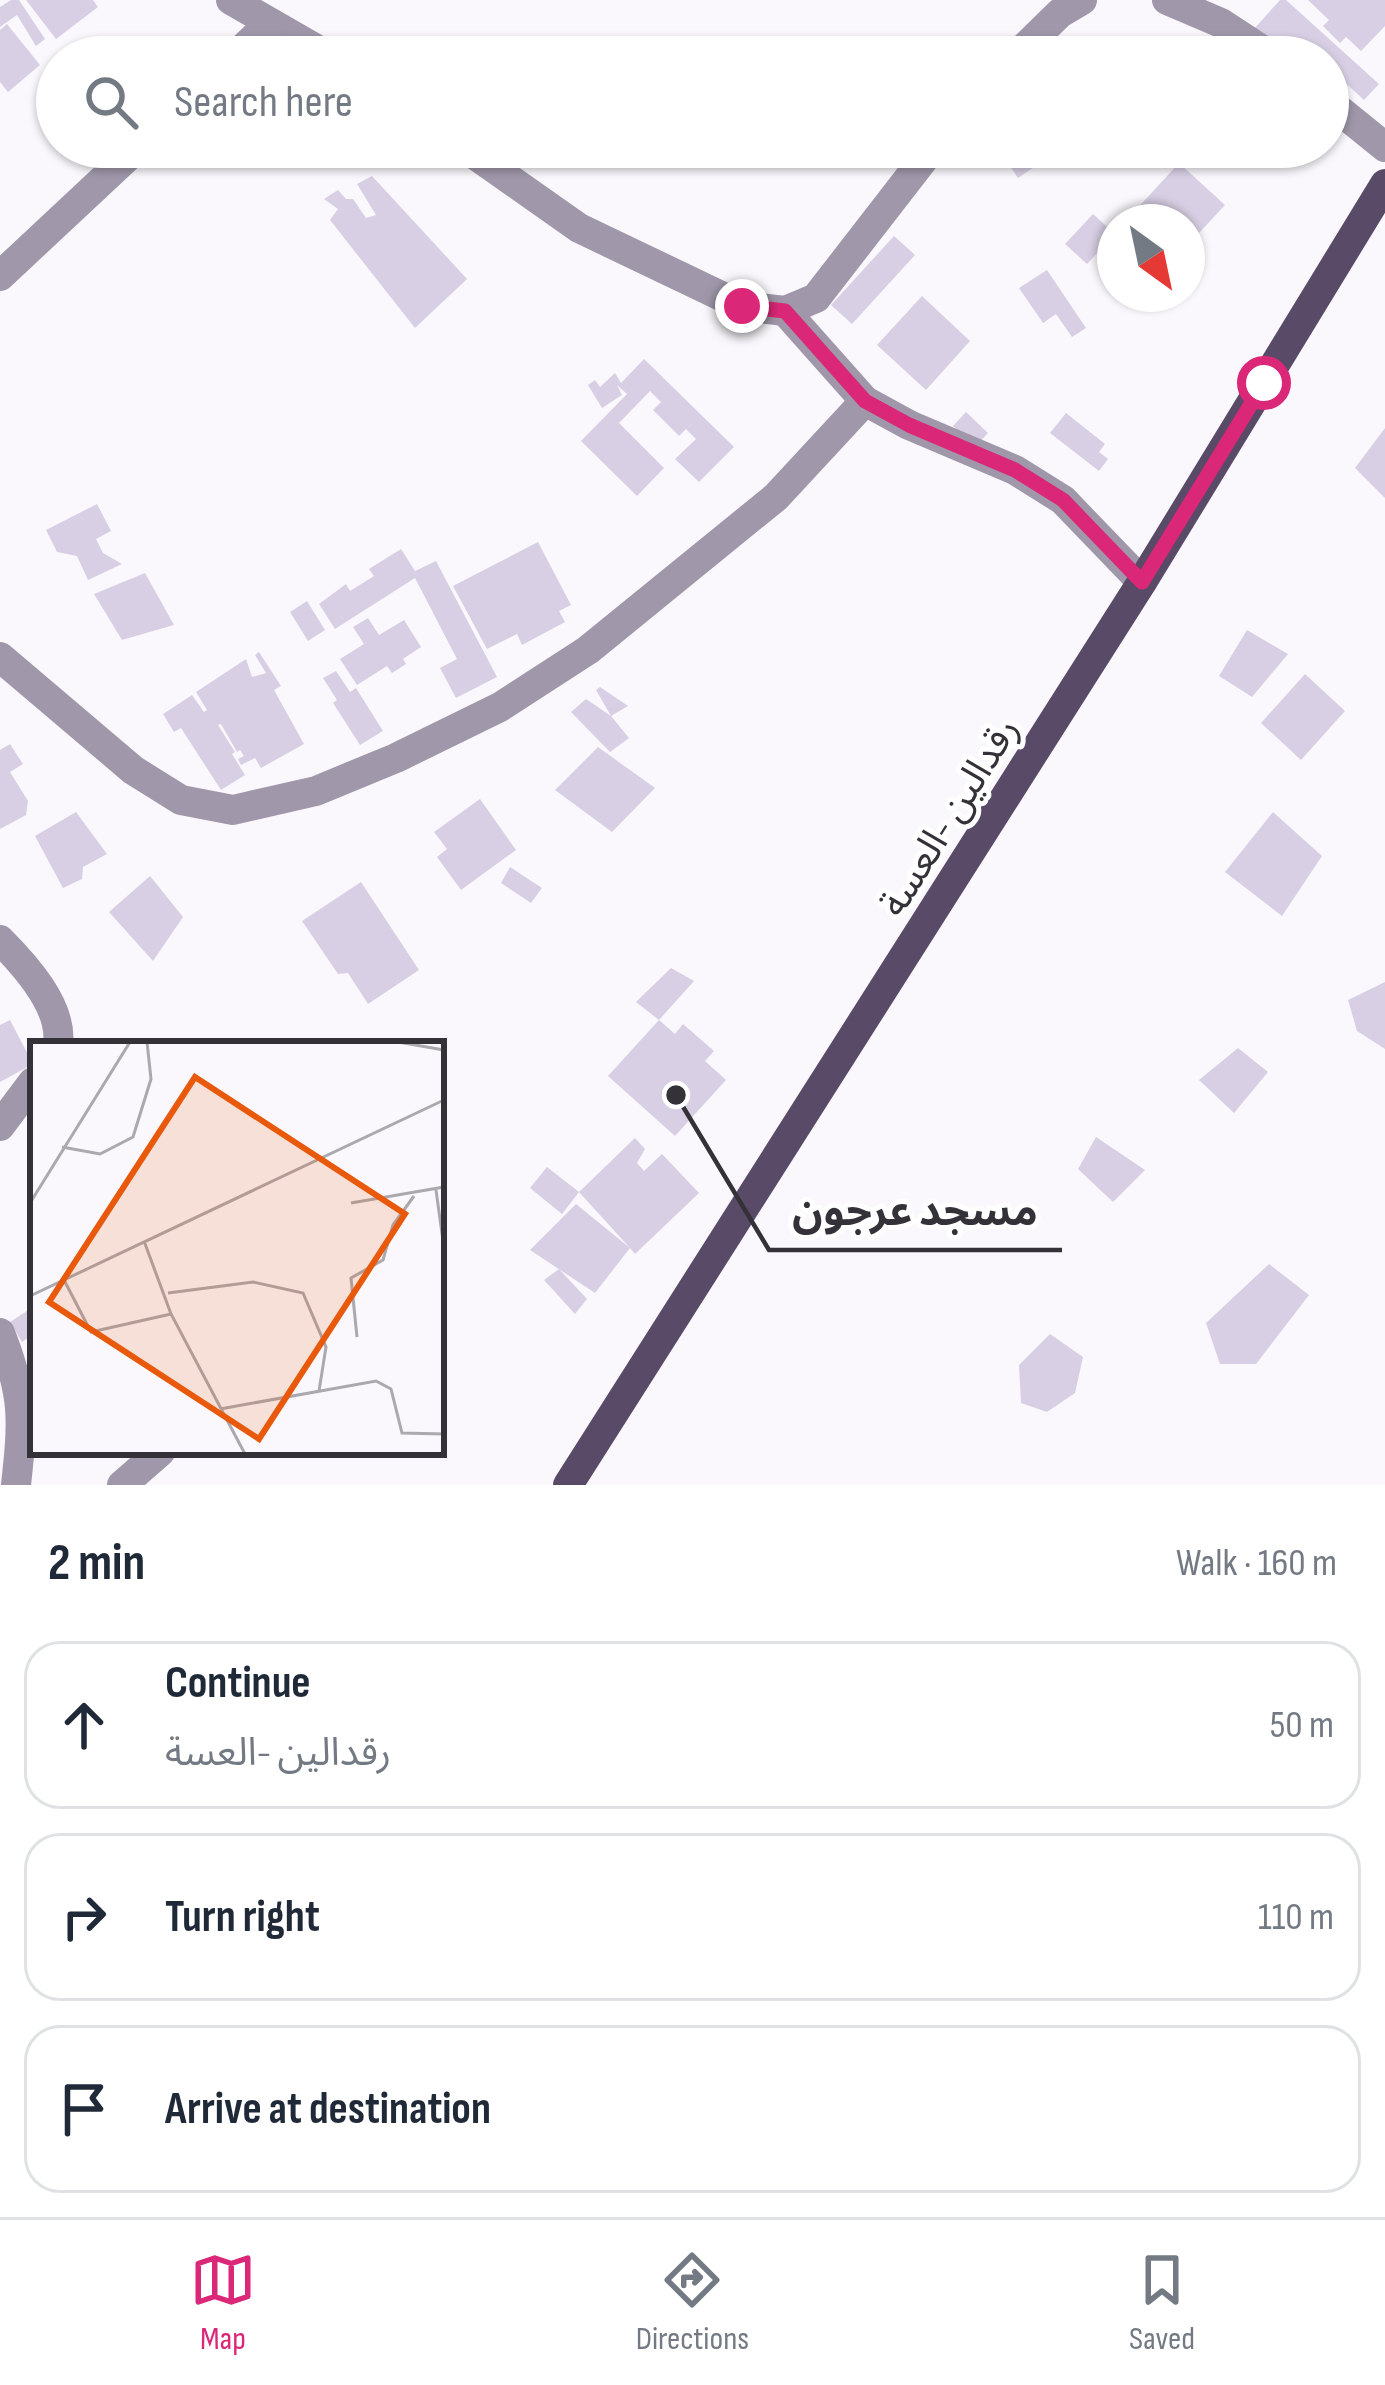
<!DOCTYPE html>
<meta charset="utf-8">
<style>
:root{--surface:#fff;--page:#f6f6f7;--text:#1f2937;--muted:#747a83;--line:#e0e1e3;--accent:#db2777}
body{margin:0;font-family:"Sofia Sans Condensed","Noto Sans Arabic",sans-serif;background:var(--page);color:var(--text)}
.compass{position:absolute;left:1097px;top:204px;width:108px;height:108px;border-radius:50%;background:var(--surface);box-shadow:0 3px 9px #0004;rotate:147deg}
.stop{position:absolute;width:36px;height:36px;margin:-27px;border:9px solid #db2777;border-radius:50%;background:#fff}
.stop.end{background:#db2777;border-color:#fff;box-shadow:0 3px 12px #0008}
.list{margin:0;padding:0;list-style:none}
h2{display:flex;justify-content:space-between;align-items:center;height:156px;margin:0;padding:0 48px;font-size:51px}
h2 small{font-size:39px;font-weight:400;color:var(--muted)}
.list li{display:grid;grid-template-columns:78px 1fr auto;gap:36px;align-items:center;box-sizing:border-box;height:168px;margin:0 24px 24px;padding:0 24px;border:3px solid var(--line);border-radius:36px}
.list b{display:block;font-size:45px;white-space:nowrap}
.list p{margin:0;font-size:39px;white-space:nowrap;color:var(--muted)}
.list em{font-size:39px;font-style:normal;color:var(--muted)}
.icon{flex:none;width:66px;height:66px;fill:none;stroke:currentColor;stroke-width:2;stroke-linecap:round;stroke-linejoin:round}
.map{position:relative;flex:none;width:1385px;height:1485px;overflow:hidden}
.search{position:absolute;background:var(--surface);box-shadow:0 3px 9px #0004;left:36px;right:36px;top:36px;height:132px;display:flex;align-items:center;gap:30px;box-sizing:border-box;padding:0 42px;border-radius:66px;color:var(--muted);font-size:45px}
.sheet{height:732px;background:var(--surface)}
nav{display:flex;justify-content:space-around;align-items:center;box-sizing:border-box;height:168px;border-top:3px solid var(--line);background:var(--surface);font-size:33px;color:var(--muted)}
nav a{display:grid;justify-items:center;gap:6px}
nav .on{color:var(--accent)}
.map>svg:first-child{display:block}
.building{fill:#d9cfe4}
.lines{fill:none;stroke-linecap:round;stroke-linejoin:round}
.minor{stroke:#a098aa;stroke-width:30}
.major{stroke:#594a68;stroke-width:30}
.route{stroke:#db2777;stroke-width:15}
.labels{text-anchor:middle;stroke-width:10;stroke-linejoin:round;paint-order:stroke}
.street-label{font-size:39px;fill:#353139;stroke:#fff}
.inset-road{fill:none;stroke:#aba8ae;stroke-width:3}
.view{fill:#e8590c;fill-opacity:0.15;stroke:#e8590c;stroke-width:6}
.inset-edge{fill:none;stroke:#353139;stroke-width:6}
.leader{fill:none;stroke:#353139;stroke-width:4.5}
.callout-dot{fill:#353139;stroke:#fff;stroke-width:4.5}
.callout-label{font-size:42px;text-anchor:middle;font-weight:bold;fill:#353139;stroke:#fff;stroke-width:10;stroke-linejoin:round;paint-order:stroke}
</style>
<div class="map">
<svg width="1385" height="1485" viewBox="0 0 1385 1485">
<rect width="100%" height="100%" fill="#faf8fc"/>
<g class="building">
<polygon points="11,0 19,0 45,39 36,46 17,15 0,27 0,7"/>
<polygon points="26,0 93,0 98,7 56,39"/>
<polygon points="1280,0 1286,0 1379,84 1364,100 1328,67 1328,57 1317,57 1311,52 1307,57 1282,57 1253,30"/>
<polygon points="1308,0 1385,0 1385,26 1361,51 1346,37 1340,43 1323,26 1329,20"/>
<polygon points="7,24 40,65 8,92 0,82 0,30"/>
<polygon points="997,147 1019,147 1023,154 1034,147 1064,147 1018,178"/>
<polygon points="1179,163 1225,205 1187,246 1187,222 1145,222 1134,212"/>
<polygon points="372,176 467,279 415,328 330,220 338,209 324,199 338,190 346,199 353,199 366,218 376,215 357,184"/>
<polygon points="1093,214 1115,234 1087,264 1065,244"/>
<polygon points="894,236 915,255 852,324 831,305"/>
<polygon points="1047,270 1086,328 1072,337 1056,314 1043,323 1019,288"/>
<polygon points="922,296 970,341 926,390 877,345"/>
<polygon points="644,359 734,447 699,482 675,459 696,439 686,429 679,436 653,410 661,402 650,391 619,423 664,468 637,496 581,441 627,394 617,385 622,395 602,408 588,385 595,380 600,387 615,373 621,383"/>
<polygon points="966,412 988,433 975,447 953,426"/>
<polygon points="1066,413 1105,444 1099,452 1108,459 1099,471 1050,433"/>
<polygon points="1385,428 1385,498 1355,468"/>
<polygon points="97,504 111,531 96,539 103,553 122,564 88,580 77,556 57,552 46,530"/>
<polygon points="538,542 571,605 559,611 565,622 522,645 517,634 487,649 453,586"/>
<polygon points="401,549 415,571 436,561 497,677 456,698 440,668 457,659 415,578 335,629 319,604 346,584 350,591 374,576 369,569"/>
<polygon points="145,573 174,625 122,640 94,594"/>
<polygon points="307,601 325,630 308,641 290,612"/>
<polygon points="368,618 379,635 404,620 421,647 403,659 406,664 392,673 387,666 357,685 340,659 364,644 353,627"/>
<polygon points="1247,630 1288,654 1252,697 1219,676"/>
<polygon points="259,652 281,686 274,690 304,744 261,768 255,758 241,765 238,759 244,756 240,750 237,752 221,724 218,725 235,752 232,754 245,775 221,790 181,728 174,732 163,714 192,695 204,712 207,710 196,692 246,659 252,677 266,673 255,655"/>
<polygon points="336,671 350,692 356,688 383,731 360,745 333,703 337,700 323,678"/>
<polygon points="1305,674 1345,711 1301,760 1261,723"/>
<polygon points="600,687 628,706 611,716 629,738 610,752 571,712 586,699 611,716 596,690"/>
<polygon points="10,744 23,764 10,772 28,801 26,815 0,829 0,750"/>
<polygon points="598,747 655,788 612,832 555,790"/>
<polygon points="480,799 516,850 461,890 437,857 447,849 434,832"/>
<polygon points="76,812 107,854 83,867 82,879 63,888 35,836"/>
<polygon points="1273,812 1322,856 1282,916 1225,872"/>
<polygon points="510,867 542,888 531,903 501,883"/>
<polygon points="150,876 183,917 153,961 109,912"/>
<polygon points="361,882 419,970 368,1004 348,973 338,974 302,921"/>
<polygon points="671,968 694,981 659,1020 675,1034 683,1024 714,1051 705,1061 726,1080 675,1136 608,1076 659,1020 636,1002"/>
<polygon points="1385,982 1385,1049 1357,1031 1348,1000"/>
<polygon points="10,1020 33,1064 0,1082 0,1025"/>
<polygon points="1238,1048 1268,1072 1234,1113 1199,1080"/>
<polygon points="1096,1137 1145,1170 1113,1202 1078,1169"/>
<polygon points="635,1138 645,1149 637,1163 644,1171 662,1154 699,1193 635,1254 630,1248 595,1293 530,1250 576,1204 630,1248 579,1192"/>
<polygon points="547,1167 579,1192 562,1214 530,1188"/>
<polygon points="1269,1264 1309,1295 1256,1364 1220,1364 1206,1323"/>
<polygon points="559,1269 587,1299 575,1314 544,1280"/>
<polygon points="33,1307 33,1347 28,1338 22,1342 10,1322"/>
<polygon points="1050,1334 1083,1357 1075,1393 1047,1412 1021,1403 1019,1365"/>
</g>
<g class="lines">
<g class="minor">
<polyline points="231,0 330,57"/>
<polyline points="1167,0 1221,23 1273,57"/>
<polyline points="234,57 270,23"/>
<polyline points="1015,57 1060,13 1082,0"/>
<polyline points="1328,101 1385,147"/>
<polyline points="464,147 579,228 742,306 785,311 816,298 933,147"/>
<polyline points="0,276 138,147"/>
<polyline points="785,311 865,401 909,425 1015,470 1063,500 1142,582"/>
<polyline points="0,657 133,770 181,800 233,810 316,791 396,758 500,707 588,650 776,497 865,401"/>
<path d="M0 940C25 965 63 1007 58 1044"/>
<polyline points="0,1126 33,1082"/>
<path d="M0 1333C25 1396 23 1420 16 1485"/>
<polyline points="122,1485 160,1452"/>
</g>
<polyline class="major" points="568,1485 1142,582 1385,184"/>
</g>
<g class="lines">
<polyline class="route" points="742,306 785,311 865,401 909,425 1015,470 1063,500 1142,582 1264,383"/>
</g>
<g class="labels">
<g class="street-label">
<text transform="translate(948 816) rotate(-58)" y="14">رقدالين -العسة</text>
</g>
</g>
<g transform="translate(30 1041)">
<rect width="414" height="414" fill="#faf8fc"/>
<path class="inset-road" d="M368 1 414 9M32 106 70 113 103 96 121 38 117 1M406 149 414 207M0 162 100 1M321 162 414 146M114 200 141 273 215 413M34 239 61 291 141 273M138 252 223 241 273 252 296 306 289 350M0 255 414 59M327 296 321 237 353 219 363 184 384 155M190 368 346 340 361 348 372 392 414 393"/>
<path class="view" d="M165 36 375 173 229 398 19 261Z"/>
<rect width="414" height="414" class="inset-edge"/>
</g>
<path class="leader" d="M676 1095L769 1250H1062"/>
<circle class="callout-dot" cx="676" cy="1095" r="12"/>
<g class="callout-label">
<text x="915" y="1225">مسجد عرجون</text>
</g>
</svg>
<svg class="compass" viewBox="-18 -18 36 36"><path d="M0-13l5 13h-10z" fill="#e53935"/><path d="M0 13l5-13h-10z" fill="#747a83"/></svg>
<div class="stop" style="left:1264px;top:383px"></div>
<div class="stop end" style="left:742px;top:306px"></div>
<div class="search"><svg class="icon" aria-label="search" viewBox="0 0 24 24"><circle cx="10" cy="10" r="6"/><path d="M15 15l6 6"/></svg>Search here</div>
</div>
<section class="sheet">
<h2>2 min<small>Walk · 160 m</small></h2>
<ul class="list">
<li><svg class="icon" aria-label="ahead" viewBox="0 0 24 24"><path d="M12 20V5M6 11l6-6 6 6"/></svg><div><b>Continue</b><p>رقدالين -العسة</p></div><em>50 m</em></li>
<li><svg class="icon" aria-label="right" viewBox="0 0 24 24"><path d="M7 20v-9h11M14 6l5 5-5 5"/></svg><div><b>Turn right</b></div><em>110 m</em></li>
<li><svg class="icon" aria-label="arrive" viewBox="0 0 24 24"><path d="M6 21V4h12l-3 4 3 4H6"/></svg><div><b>Arrive at destination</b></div></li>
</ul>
</section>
<nav>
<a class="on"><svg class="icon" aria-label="map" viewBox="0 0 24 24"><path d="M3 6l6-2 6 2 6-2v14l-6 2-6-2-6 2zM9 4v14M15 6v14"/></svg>Map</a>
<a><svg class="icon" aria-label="directions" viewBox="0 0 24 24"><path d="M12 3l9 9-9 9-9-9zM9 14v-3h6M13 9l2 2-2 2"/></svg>Directions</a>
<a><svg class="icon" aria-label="saved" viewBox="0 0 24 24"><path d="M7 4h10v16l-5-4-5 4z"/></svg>Saved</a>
</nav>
